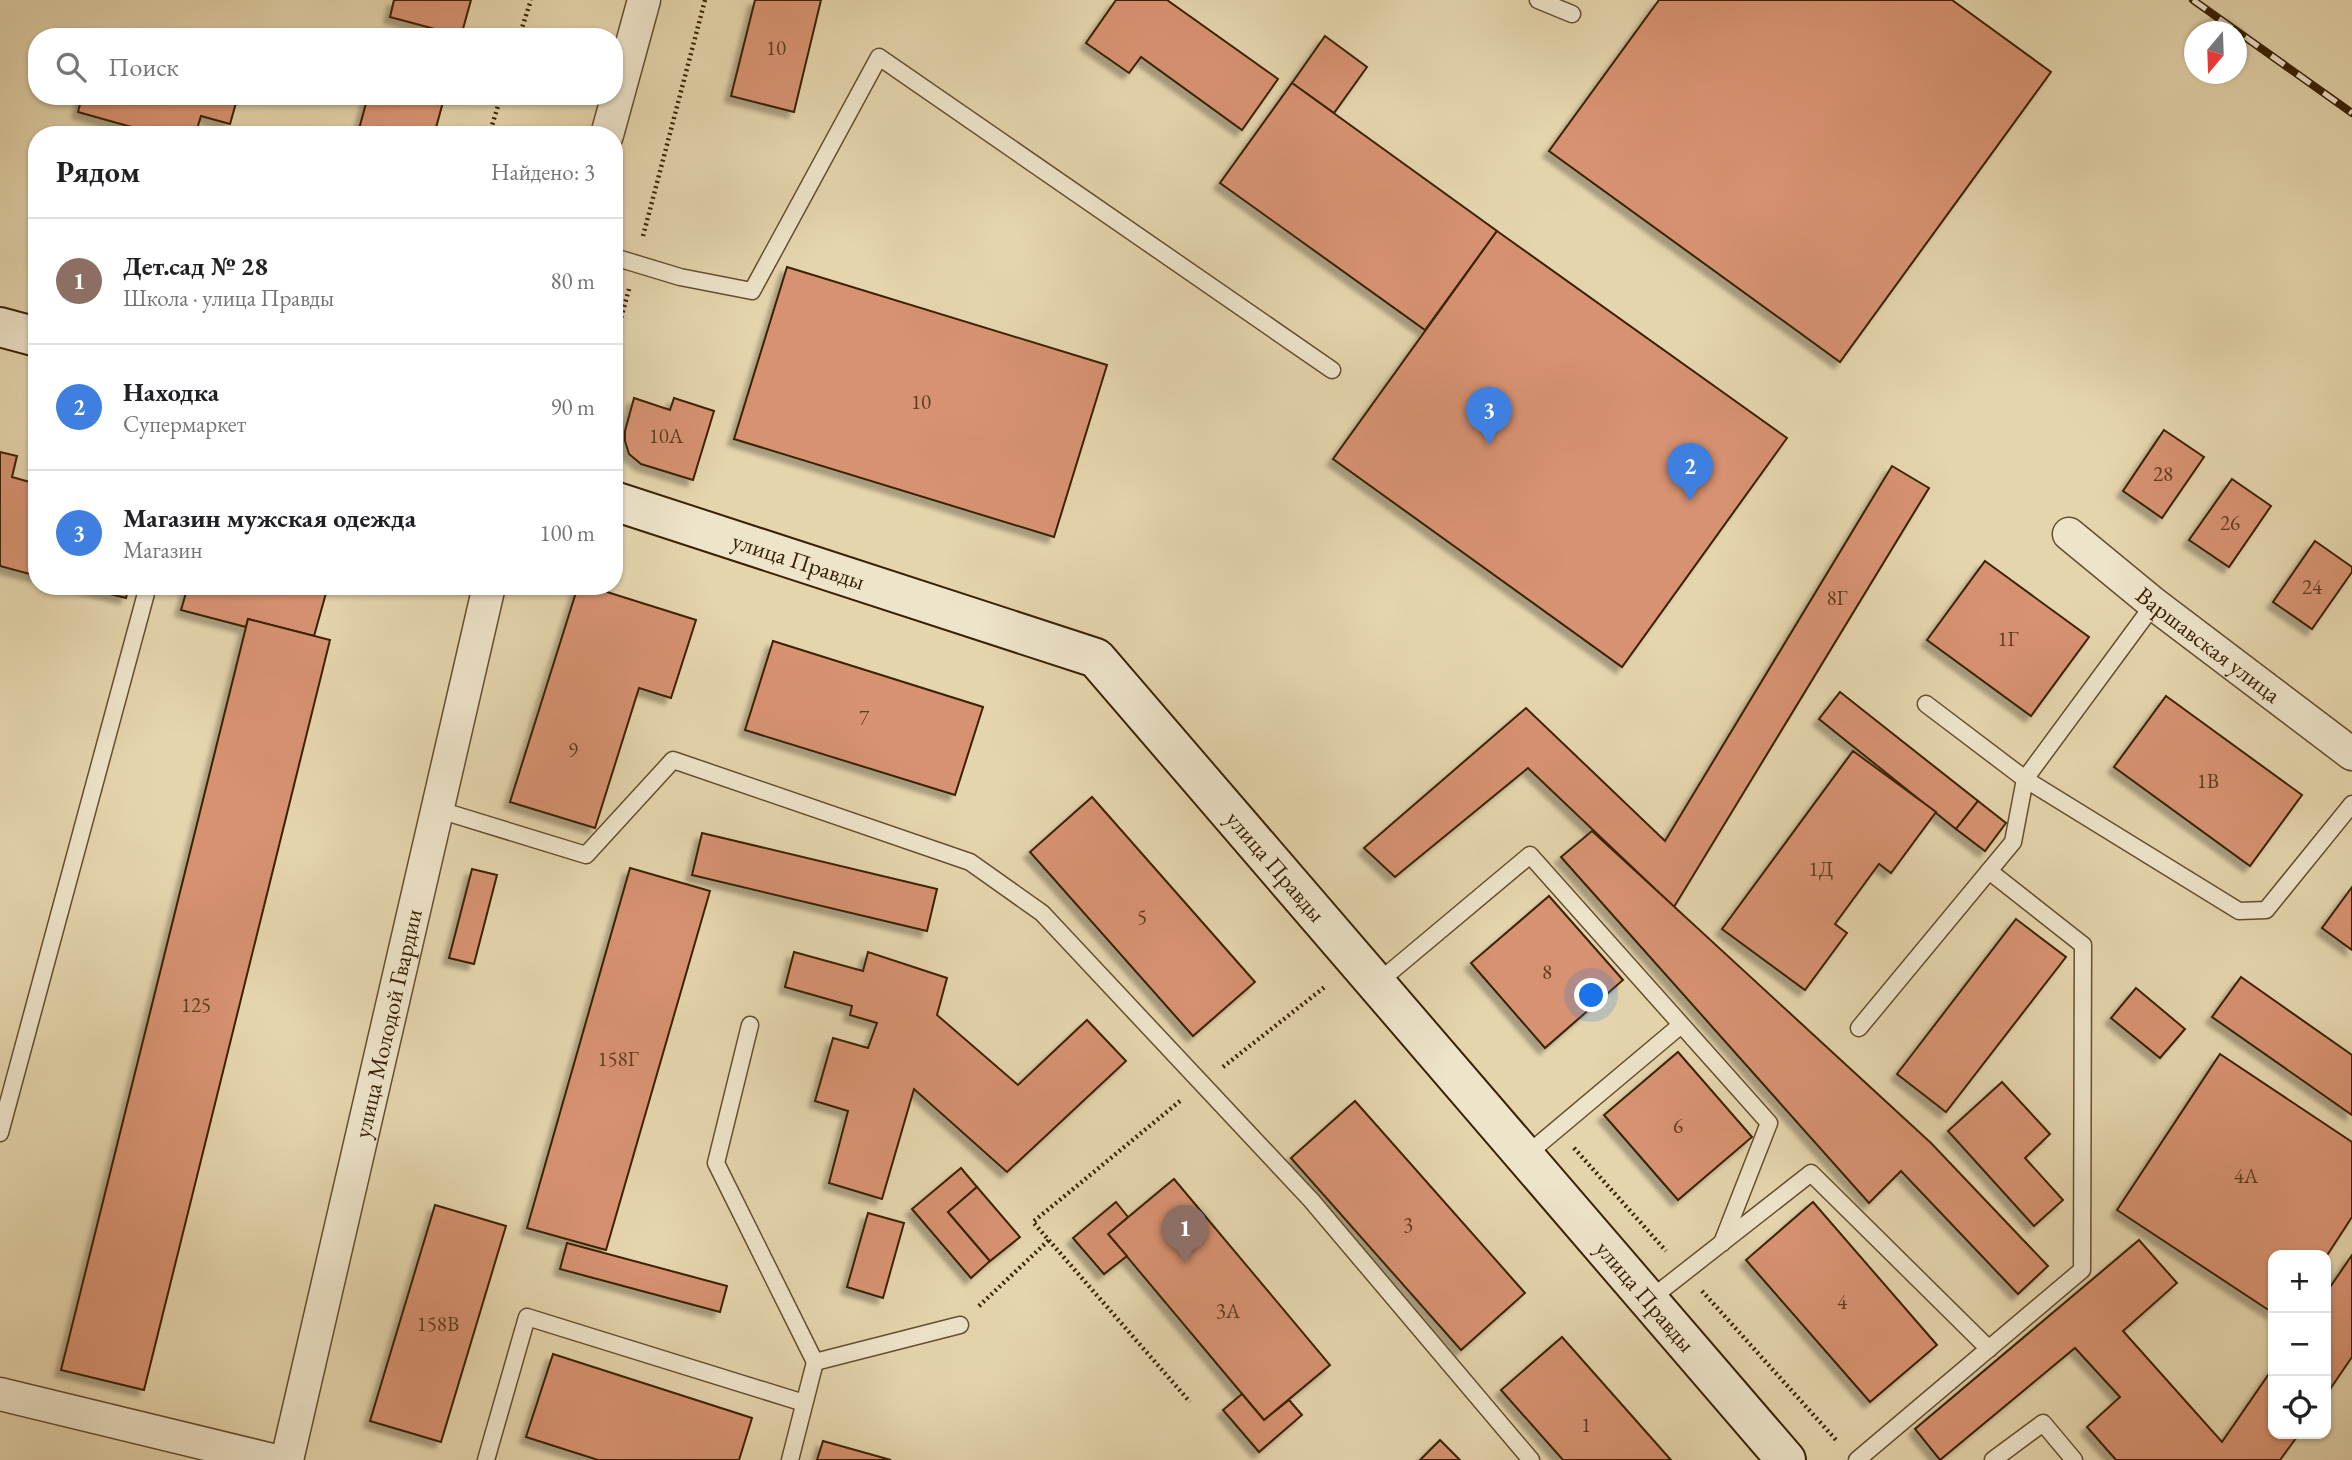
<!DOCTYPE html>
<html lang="ru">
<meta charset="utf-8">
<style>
:root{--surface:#fff;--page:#f6f6f6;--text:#202124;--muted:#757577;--line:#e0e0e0;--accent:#2563eb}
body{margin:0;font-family:"EB Garamond",serif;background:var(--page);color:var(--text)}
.controls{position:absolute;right:21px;bottom:21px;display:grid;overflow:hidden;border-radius:14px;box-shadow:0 2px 5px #0004}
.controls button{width:63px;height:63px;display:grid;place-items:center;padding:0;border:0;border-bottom:2px solid var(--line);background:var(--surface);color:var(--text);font:35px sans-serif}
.compass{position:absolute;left:2184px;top:21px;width:63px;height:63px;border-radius:50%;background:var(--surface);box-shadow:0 2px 5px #0004;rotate:199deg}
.you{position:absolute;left:1592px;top:996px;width:24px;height:24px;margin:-18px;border:5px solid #fff;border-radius:50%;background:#1a73e8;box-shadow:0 0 0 10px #1a73e833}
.badge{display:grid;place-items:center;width:46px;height:46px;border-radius:50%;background:var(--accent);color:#fff;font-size:23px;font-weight:700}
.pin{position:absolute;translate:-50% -58px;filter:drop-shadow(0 2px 4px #0008)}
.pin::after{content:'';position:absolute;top:37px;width:24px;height:21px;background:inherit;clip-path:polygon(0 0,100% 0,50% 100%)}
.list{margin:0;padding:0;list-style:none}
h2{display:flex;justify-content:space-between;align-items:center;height:91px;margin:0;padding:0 28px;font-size:30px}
h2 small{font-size:23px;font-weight:400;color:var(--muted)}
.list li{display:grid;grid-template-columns:46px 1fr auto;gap:21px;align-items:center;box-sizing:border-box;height:126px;padding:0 28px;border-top:2px solid var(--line)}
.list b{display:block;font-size:26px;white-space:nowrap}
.list p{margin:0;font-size:23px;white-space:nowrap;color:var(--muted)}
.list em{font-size:23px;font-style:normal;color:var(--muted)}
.icon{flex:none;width:38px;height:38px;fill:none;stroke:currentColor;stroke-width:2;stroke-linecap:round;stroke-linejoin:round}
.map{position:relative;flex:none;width:2352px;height:1460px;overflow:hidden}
.search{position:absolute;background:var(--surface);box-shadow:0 2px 5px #0004;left:28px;top:28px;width:595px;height:77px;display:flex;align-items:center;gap:18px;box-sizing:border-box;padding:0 24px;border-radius:28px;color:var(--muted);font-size:26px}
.panel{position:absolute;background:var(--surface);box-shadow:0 2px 5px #0004;left:28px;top:126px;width:595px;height:469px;border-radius:28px}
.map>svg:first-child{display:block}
.building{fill:#d79271;stroke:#3a2103;stroke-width:2;filter:url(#shadow)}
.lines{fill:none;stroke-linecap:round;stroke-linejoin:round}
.lane-casing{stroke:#654e2e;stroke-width:19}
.street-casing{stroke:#654e2e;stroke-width:35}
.secondary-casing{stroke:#3a2103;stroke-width:42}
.path{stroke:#3a2103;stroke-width:4.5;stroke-dasharray:2 3.5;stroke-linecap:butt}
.lane{stroke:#eee4ca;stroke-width:16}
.street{stroke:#eee4ca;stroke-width:32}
.secondary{stroke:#eee4ca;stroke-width:38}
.rail-casing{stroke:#3a2103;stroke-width:8}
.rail{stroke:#eee4ca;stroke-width:5;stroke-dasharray:16;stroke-linecap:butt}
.labels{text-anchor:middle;stroke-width:5;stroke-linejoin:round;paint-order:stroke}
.number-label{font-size:21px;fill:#613d1e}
.street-label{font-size:24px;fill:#3a2103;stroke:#eee4ca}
</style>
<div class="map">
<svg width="2352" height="1460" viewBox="0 0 2352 1460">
<defs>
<filter id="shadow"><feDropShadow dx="-6" dy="6" stdDeviation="2" flood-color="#0004"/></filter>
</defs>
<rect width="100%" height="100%" fill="#e5d5ad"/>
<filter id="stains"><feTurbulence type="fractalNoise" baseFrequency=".00286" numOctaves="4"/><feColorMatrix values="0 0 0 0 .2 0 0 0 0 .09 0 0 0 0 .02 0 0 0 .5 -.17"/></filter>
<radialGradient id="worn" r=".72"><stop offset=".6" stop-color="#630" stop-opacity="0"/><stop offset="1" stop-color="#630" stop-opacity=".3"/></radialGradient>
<g class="building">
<polygon points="394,0 471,0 461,36 390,17"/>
<polygon points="755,0 821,0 794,112 731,96"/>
<polygon points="1116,0 1167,0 1278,79 1242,130 1141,57 1129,73 1086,43"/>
<polygon points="1659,0 1952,0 2051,72 1840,362 1549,151"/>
<polygon points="1325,36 1367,67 1334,113 1292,83"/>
<polygon points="1292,83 1497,231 1425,330 1220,183"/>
<polygon points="82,96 238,96 230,124 201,116 195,135 160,135 78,112"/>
<polygon points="368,96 420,96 443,102 434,135 380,135 359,129"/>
<polygon points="1497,231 1787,438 1622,667 1333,459"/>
<polygon points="787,267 1107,365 1054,537 734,439"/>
<polygon points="634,398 670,410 674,398 714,411 693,480 641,464 629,454 625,441 625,431"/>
<polygon points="2164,430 2204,457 2162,518 2123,491"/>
<polygon points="0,452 17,456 12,477 37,484 37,576 0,566"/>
<polygon points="1892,466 1929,488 1674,907 1528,768 1395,877 1364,848 1526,708 1665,841"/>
<polygon points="2232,479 2271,506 2229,567 2189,540"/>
<polygon points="2315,541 2352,567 2352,572 2312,629 2273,602"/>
<polygon points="1985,561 2089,637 2031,716 1927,640"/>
<polygon points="78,586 129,586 126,598"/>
<polygon points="188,586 328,586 314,636 248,619 246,627 181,610"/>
<polygon points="578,586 588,586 696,620 671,698 639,688 595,828 510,802"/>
<polygon points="248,619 330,640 144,1390 61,1370"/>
<polygon points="773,641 983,707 955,795 745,730"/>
<polygon points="1840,692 1978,801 1956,829 1819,719"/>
<polygon points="2166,696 2302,795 2250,866 2114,767"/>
<polygon points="1853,751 1936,812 1891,873 1879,864 1835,924 1847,933 1805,990 1722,929"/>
<polygon points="1092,797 1255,982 1193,1036 1030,852"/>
<polygon points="1978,801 2006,823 1985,851 1956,829"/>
<polygon points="1592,831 1931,1143 2048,1266 2018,1294 1901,1171 1869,1203 1561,857"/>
<polygon points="702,833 937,889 927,931 692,875"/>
<polygon points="630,868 710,891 606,1250 527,1228"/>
<polygon points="472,869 497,875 474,964 449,958"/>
<polygon points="2352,887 2352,950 2322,928"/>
<polygon points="1549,896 1623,980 1545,1048 1471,963"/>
<polygon points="2016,919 2066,957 1946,1112 1897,1074"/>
<polygon points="794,952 863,971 868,952 947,978 937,1015 1018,1085 1087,1020 1126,1061 1007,1172 914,1089 882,1199 829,1183 848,1111 815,1101 833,1038 868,1048 877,1023 850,1015 852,1006 785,987"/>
<polygon points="2241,977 2352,1055 2352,1115 2212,1017"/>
<polygon points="2136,988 2185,1029 2160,1058 2111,1018"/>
<polygon points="1678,1052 1752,1137 1678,1200 1604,1115"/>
<polygon points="2220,1054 2352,1142 2352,1217 2326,1257 2326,1255 2273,1255 2273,1313 2117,1210"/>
<polygon points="2002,1082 2050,1134 2025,1158 2063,1200 2034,1226 1948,1131"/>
<polygon points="1355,1101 1525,1293 1461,1350 1291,1158"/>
<polygon points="961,1168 977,1187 948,1212 990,1261 971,1278 912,1209"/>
<polygon points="1174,1179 1330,1365 1264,1420 1108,1234"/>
<polygon points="977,1187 1020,1237 990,1261 948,1212"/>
<polygon points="1116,1202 1128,1217 1108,1234 1127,1256 1104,1274 1073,1238"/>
<polygon points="1813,1202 1937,1345 1870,1402 1746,1260"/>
<polygon points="435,1205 506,1226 441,1442 370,1421"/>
<polygon points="868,1213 904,1223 883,1298 847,1287"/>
<polygon points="2139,1240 2177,1283 2123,1331 2222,1442 2273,1368 2273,1434 2299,1434 2280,1460 2116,1460 2087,1427 2120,1397 2075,1348 1940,1460 1915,1429"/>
<polygon points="567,1243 727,1286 720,1312 560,1269"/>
<polygon points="2352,1255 2352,1357 2326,1395 2326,1293"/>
<polygon points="1562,1337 1671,1460 1563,1460 1501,1390"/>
<polygon points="553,1354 752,1418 739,1460 598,1460 526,1437"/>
<polygon points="1242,1394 1264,1420 1289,1400 1302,1415 1259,1452 1223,1410"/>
<polygon points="1440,1440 1460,1460 1420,1460"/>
<polygon points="823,1441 891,1460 817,1460"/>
</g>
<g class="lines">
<g class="lane-casing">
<g id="lane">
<polyline points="1538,0 1572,14"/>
<polyline points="614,257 680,277 752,291 879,57 1332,370"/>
<polyline points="1926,704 2025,779 2154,604"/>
<polyline points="436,809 586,855 673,760 970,862 1042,913 1311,1200 1531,1460"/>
<polyline points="1376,984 1530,855 1769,1123 1722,1243"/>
<polyline points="750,1025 716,1163 815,1362 790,1460"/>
<polyline points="1859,1028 2013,842 2025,779 2239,911 2266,910 2352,804"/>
<polyline points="0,1133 148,586"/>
<polyline points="1525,1156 1681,1025"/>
<polyline points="1649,1300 1811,1173 1989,1349"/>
<polyline points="815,1362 960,1325"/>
<polyline points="486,1460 527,1317 804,1403"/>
<polyline points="1857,1460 2082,1270 2083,945 1989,871"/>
<polyline points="1993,1460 2043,1423 2074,1460"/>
</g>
</g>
<g class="street-casing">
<g id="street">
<polyline points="607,135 644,0"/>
<path id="s1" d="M2069 534 2154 604 2352 754"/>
<polyline points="0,1394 272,1460"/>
<path id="s2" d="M287 1460 489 586"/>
</g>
</g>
<g class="secondary-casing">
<g id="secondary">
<polyline points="0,327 37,337"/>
<path id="s3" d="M614 501 1096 658 1786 1460"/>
</g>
</g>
<g class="path">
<polyline points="519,37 531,0"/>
<polyline points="489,135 501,96"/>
<polyline points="643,236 705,0"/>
<polyline points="614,344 629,289"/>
<polyline points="1223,1067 1326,986"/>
<polyline points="1180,1101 1033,1222 1190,1402"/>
<polyline points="1574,1148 1666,1251"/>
<polyline points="1702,1291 1837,1441"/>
<polyline points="979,1306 1049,1240"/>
</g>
<use href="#lane" class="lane"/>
<use href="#street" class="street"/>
<use href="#secondary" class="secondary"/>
<g class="rail-casing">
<polyline id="rail" points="2193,0 2352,113"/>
</g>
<use href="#rail" class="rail"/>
</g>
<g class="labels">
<g class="number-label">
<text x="776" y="55">10</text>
<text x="921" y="409">10</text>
<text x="666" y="443">10А</text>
<text x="2163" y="481">28</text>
<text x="2230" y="530">26</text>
<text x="2312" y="594">24</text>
<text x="1837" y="605">8Г</text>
<text x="2008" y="646">1Г</text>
<text x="864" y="725">7</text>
<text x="573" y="757">9</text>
<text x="2208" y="788">1В</text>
<text x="1821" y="876">1Д</text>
<text x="1142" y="924">5</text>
<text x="1547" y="979">8</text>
<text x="196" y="1012">125</text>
<text x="618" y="1066">158Г</text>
<text x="1678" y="1133">6</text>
<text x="2246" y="1183">4А</text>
<text x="1408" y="1232">3</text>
<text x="1842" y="1309">4</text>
<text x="1228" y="1318">3А</text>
<text x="438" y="1331">158В</text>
<text x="1586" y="1432">1</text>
</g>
<g class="street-label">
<text dy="8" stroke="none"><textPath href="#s3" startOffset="194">улица Правды</textPath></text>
<text dy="8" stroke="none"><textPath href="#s1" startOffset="178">Варшавская улица</textPath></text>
<text dy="8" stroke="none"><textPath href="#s3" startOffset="782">улица Правды</textPath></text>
<text dy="8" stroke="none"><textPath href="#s2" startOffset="448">улица Молодой Гвардии</textPath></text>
<text dy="8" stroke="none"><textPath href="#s3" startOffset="1349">улица Правды</textPath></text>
</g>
</g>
<rect width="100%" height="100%" filter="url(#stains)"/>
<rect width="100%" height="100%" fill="url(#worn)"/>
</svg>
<div class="controls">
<button>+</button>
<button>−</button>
<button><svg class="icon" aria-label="locate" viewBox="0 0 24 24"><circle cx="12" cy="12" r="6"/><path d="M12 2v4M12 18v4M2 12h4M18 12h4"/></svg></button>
</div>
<svg class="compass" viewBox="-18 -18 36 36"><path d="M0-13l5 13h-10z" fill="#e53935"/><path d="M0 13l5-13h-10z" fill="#757577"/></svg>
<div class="you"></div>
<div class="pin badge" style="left:1185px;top:1263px;background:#8d6e63">1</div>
<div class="pin badge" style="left:1690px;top:501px;background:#3f7fe0">2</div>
<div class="pin badge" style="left:1489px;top:445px;background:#3f7fe0">3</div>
<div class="search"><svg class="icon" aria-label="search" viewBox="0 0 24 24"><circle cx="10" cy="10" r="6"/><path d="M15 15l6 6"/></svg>Поиск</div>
<section class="panel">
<h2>Рядом<small>Найдено: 3</small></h2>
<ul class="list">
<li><span class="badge" style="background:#8d6e63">1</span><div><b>Дет.сад № 28</b><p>Школа · улица Правды</p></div><em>80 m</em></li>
<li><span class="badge" style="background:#3f7fe0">2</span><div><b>Находка</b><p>Супермаркет</p></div><em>90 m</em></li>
<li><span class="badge" style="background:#3f7fe0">3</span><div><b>Магазин мужская одежда</b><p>Магазин</p></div><em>100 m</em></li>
</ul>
</section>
</div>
